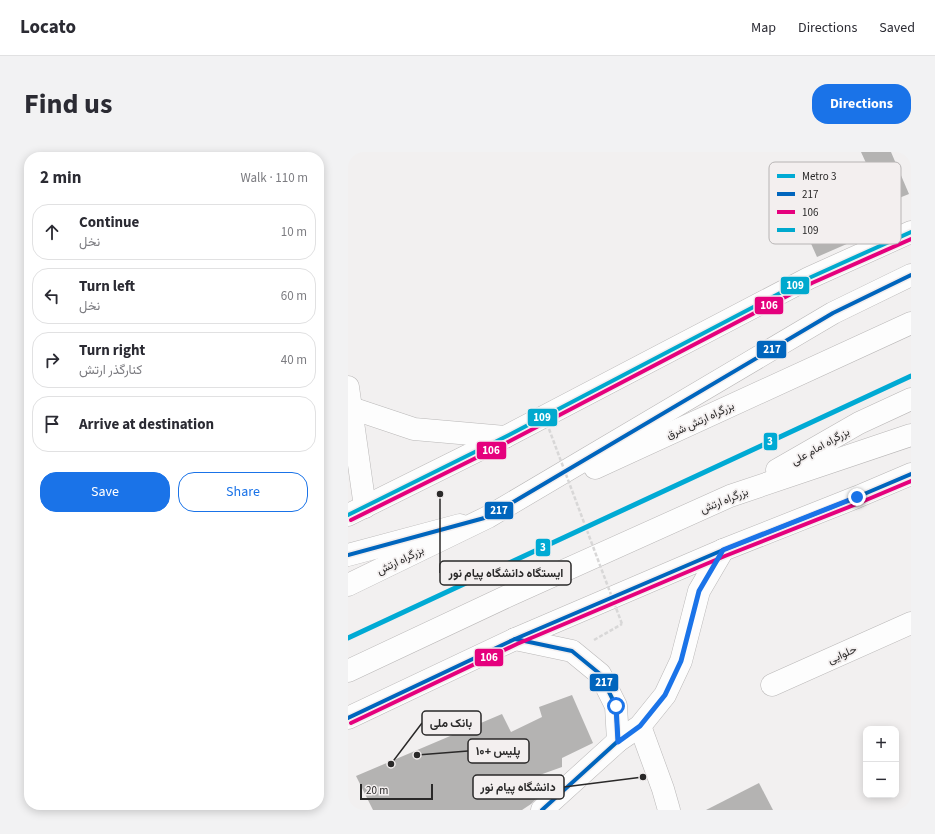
<!DOCTYPE html>
<meta charset="utf-8">
<style>
:root{--surface:#fff;--page:#f2f2f3;--text:#2b2b33;--muted:#7c7c81;--line:#e1e1e2;--accent:#1a73e8}
body{margin:0;font-family:"Source Sans 3",Vazirmatn,sans-serif;background:var(--page);color:var(--text)}
.controls{position:absolute;right:12px;bottom:12px;display:grid;overflow:hidden;border-radius:8px;box-shadow:0 2px 10px #0003}
.controls button{width:36px;height:36px;display:grid;place-items:center;padding:0;border:0;border-bottom:1px solid var(--line);background:var(--surface);color:var(--text);font:20px sans-serif}
.scale{position:absolute;left:12px;bottom:10px;width:73px;box-sizing:border-box;padding-left:4px;border:2px solid #2a2929;border-top:0;font-size:11px;line-height:14px;white-space:nowrap;color:#2a2929;-webkit-text-stroke:3px #f3efef;paint-order:stroke}
.stop{position:absolute;width:12px;height:12px;margin:-9px;border:3px solid #1a73e8;border-radius:50%;background:#fff}
.stop.end{background:#1a73e8;border-color:#fff;box-shadow:0 1px 4px #0008}
.list{margin:0;padding:0;list-style:none}
h2{display:flex;justify-content:space-between;align-items:center;height:52px;margin:0;padding:0 16px;font-size:17px}
h2 small{font-size:13px;font-weight:400;color:var(--muted)}
.list li{display:grid;grid-template-columns:26px 1fr auto;gap:12px;align-items:center;box-sizing:border-box;height:56px;margin:0 8px 8px;padding:0 8px;border:1px solid var(--line);border-radius:16px}
.list b{display:block;font-size:15px;white-space:nowrap}
.list p{margin:0;font-size:13px;white-space:nowrap;color:var(--muted)}
.list em{font-size:13px;font-style:normal;color:var(--muted)}
.actions{display:flex;gap:8px;padding:12px 16px}
.actions a{flex:1;padding:9px 0;border:1px solid var(--accent);border-radius:16px;text-align:center;font-size:14px;color:var(--accent)}
.actions .main{background:var(--accent);color:#fff}
.icon{flex:none;width:22px;height:22px;fill:none;stroke:currentColor;stroke-width:2;stroke-linecap:round;stroke-linejoin:round}
.map{position:relative;flex:none;width:563px;height:658px;overflow:hidden;border-radius:16px}
header{display:flex;align-items:center;gap:24px;box-sizing:border-box;height:56px;padding:0 20px;background:var(--surface);border-bottom:1px solid var(--line)}
header strong{font-size:19px}
nav{display:flex;gap:22px;margin-inline-start:auto;font-size:14px}
.intro{display:flex;align-items:center;justify-content:space-between;box-sizing:border-box;height:96px;padding:0 24px}
h1{margin:0;font-size:28px}
.button{padding:10px 18px;border-radius:16px;background:var(--accent);color:#fff;font-size:14px;font-weight:700}
main{display:flex;gap:24px;padding:0 24px}
aside{flex:1;background:var(--surface);border-radius:16px;box-shadow:0 2px 10px #0003}
.map>svg:first-child{display:block}
.building{fill:#b4b3b2}
.lines{fill:none;stroke-linecap:round;stroke-linejoin:round}
.minor-casing{stroke:#b9b7b7;stroke-width:23}
.major-casing{stroke:#b9b7b7;stroke-width:23}
.highway-casing{stroke:#b9b7b7;stroke-width:23}
.path{stroke:#d8d7d7;stroke-width:2.5;stroke-dasharray:4 2;stroke-linecap:butt}
.minor{stroke:#fdfdfd;stroke-width:22}
.major{stroke:#fdfdfd;stroke-width:22}
.highway{stroke:#fdfdfd;stroke-width:22}
.path-bridge{stroke:#d8d7d7;stroke-width:2.5;stroke-dasharray:4 2;stroke-linecap:butt}
.bus-1-casing{stroke:#f3efef;stroke-width:7}
.bus-2-casing{stroke:#f3efef;stroke-width:7}
.bus-3-casing{stroke:#f3efef;stroke-width:7}
.bus-1{stroke:#0065bd;stroke-width:4}
.bus-2{stroke:#e5007d;stroke-width:4}
.bus-3{stroke:#00a9ce;stroke-width:4}
.metro-1-casing{stroke:#f3efef;stroke-width:8}
.metro-1{stroke:#00aad4;stroke-width:5}
.route{stroke:#1a73e8;stroke-width:5}
.labels{text-anchor:middle;stroke-width:3.5;stroke-linejoin:round;paint-order:stroke}
.street-label{font-size:11px;fill:#2a2929;stroke:#f3efef}
.key{fill:#f3efef;stroke:#b7b4b4;stroke-width:1}
.key-label{font-size:11px;fill:#2a2929}
.leader{fill:none;stroke:#2a2929;stroke-width:1.5}
.callout-dot{fill:#2a2929;stroke:#f3efef;stroke-width:1.5}
.callout{fill:#f3efef;stroke:#2a2929;stroke-width:1.5}
.callout-label{font-size:12px;text-anchor:middle;font-weight:bold;fill:#2a2929}
.line-badge{stroke:#f3efef;stroke-width:1.5}
.badge-label{font-size:11px;text-anchor:middle;font-weight:bold;fill:#fff}
</style>
<header>
<strong>Locato</strong>
<nav><a>Map</a><a>Directions</a><a>Saved</a></nav>
</header>
<div class="intro"><h1>Find us</h1><a class="button">Directions</a></div>
<main>
<aside>
<h2>2 min<small>Walk · 110 m</small></h2>
<ul class="list">
<li><svg class="icon" aria-label="ahead" viewBox="0 0 24 24"><path d="M12 20V5M6 11l6-6 6 6"/></svg><div><b>Continue</b><p>نخل</p></div><em>10 m</em></li>
<li><svg class="icon" aria-label="left" viewBox="0 0 24 24"><path d="M17 20v-9H6M10 6l-5 5 5 5"/></svg><div><b>Turn left</b><p>نخل</p></div><em>60 m</em></li>
<li><svg class="icon" aria-label="right" viewBox="0 0 24 24"><path d="M7 20v-9h11M14 6l5 5-5 5"/></svg><div><b>Turn right</b><p>کنارگذر ارتش</p></div><em>40 m</em></li>
<li><svg class="icon" aria-label="arrive" viewBox="0 0 24 24"><path d="M6 21V4h12l-3 4 3 4H6"/></svg><div><b>Arrive at destination</b></div></li>
</ul>
<div class="actions"><a class="main">Save</a><a>Share</a></div>
</aside>
<div class="map">
<svg width="563" height="658" viewBox="0 0 563 658">
<rect width="100%" height="100%" fill="#f2f0f0"/>
<g class="building">
<polygon points="513,0 543,0 561,42 541,50 549,70 469,105 448,58 524,24"/>
<polygon points="224,543 245,591 214,606 214,615 186,625 194,641 183,652 174,658 25,658 8,624 154,562 163,580 194,565 191,555"/>
<polygon points="411,631 425,658 358,658"/>
</g>
<g class="lines">
<g class="minor-casing">
<g id="minor">
<polyline points="0,235 17,355"/>
<polyline points="3,256 66,277 157,285"/>
<polyline points="424,533 563,471"/>
<polyline points="292,574 315,637 321,658"/>
</g>
</g>
<g class="major-casing">
<g id="major">
<polyline points="0,363 157,285 461,126 563,80"/>
<polyline points="0,403 112,373"/>
<polyline points="167,487 224,499 252,522 268,554 270,589"/>
<polyline points="0,566 167,487 375,398 509,345 563,322"/>
<polyline points="194,658 270,589 292,574 317,543 333,509 351,439 375,398"/>
</g>
</g>
<g class="highway-casing">
<g id="highway">
<polyline points="247,316 563,171"/>
<polyline points="429,318 511,271 563,247"/>
<polyline points="0,433 140,365 485,161 563,123"/>
<polyline points="0,519 164,442 382,344 563,283"/>
</g>
</g>
<polyline class="path" points="246,488 274,472"/>
<use href="#minor" class="minor"/>
<use href="#major" class="major"/>
<use href="#highway" class="highway"/>
<polyline class="path-bridge" points="201,277 274,472"/>
<g class="bus-1-casing">
<g id="bus-1">
<polyline points="0,403 140,365 485,161 563,123"/>
<polyline points="167,487 224,499 252,522 268,554 270,589 194,658"/>
<polyline points="0,566 167,487 375,398 509,345 563,322"/>
</g>
</g>
<g class="bus-2-casing">
<g id="bus-2">
<polyline points="3,368 160,290 464,131 563,87"/>
<polyline points="3,571 169,492 377,404 511,351 563,329"/>
</g>
</g>
<g class="bus-3-casing">
<polyline id="bus-3" points="0,363 157,285 461,126 563,80"/>
</g>
<use href="#bus-1" class="bus-1"/>
<use href="#bus-2" class="bus-2"/>
<use href="#bus-3" class="bus-3"/>
<g class="metro-1-casing">
<polyline id="metro-1" points="0,486 563,224"/>
</g>
<use href="#metro-1" class="metro-1"/>
</g>
<g class="lines">
<polyline class="route" points="268,554 270,590 292,574 317,543 333,509 351,439 375,398 509,345"/>
</g>
<g class="labels">
<g class="street-label">
<text transform="translate(352 268) rotate(-25)" y="4">بزرگراه ارتش شرق</text>
<text transform="translate(472 294) rotate(-29)" y="4">بزرگراه امام علی</text>
<text transform="translate(376 348) rotate(-22)" y="4">بزرگراه ارتش</text>
<text transform="translate(52 408) rotate(-26)" y="4">بزرگراه ارتش</text>
<text transform="translate(494 502) rotate(-24)" y="4">حلوایی</text>
</g>
</g>
<rect x="421" y="10" width="132" height="82" rx="6" class="key"/>
<rect x="429" y="22" width="18" height="4" fill="#00aad4"/>
<rect x="429" y="40" width="18" height="4" fill="#0065bd"/>
<rect x="429" y="58" width="18" height="4" fill="#e5007d"/>
<rect x="429" y="76" width="18" height="4" fill="#00a9ce"/>
<g class="key-label">
<text x="454" y="28">Metro 3</text>
<text x="454" y="46">217</text>
<text x="454" y="64">106</text>
<text x="454" y="82">109</text>
</g>
<path class="leader" d="M92 342L92 421M43 612L74 571M69 603L120 599M295 625L216 635"/>
<g class="callout-dot">
<circle cx="92" cy="342" r="4"/>
<circle cx="43" cy="612" r="4"/>
<circle cx="69" cy="603" r="4"/>
<circle cx="295" cy="625" r="4"/>
</g>
<g class="callout">
<rect x="92" y="409" width="131" height="24" rx="4"/>
<rect x="74" y="559" width="59" height="24" rx="4"/>
<rect x="120" y="587" width="61" height="24" rx="4"/>
<rect x="125" y="623" width="91" height="24" rx="4"/>
</g>
<g class="callout-label">
<text x="158" y="425">ایستگاه دانشگاه پیام نور</text>
<text x="103" y="575">بانک ملی</text>
<text x="150" y="603">پلیس +۱۰</text>
<text x="170" y="639">دانشگاه پیام نور</text>
</g>
<g class="line-badge">
<rect x="432" y="124" width="30" height="19" rx="4" fill="#00a9ce"/>
<rect x="406" y="144" width="30" height="19" rx="4" fill="#e5007d"/>
<rect x="408" y="188" width="31" height="19" rx="4" fill="#0065bd"/>
<rect x="179" y="256" width="31" height="19" rx="4" fill="#00a9ce"/>
<rect x="415" y="280" width="15" height="19" rx="4" fill="#00aad4"/>
<rect x="128" y="289" width="31" height="19" rx="4" fill="#e5007d"/>
<rect x="136" y="349" width="30" height="19" rx="4" fill="#0065bd"/>
<rect x="187" y="386" width="16" height="19" rx="4" fill="#00aad4"/>
<rect x="126" y="496" width="30" height="19" rx="4" fill="#e5007d"/>
<rect x="241" y="521" width="30" height="19" rx="4" fill="#0065bd"/>
</g>
<g class="badge-label">
<text x="447" y="137">109</text>
<text x="421" y="157">106</text>
<text x="424" y="201">217</text>
<text x="194" y="269">109</text>
<text x="422" y="293">3</text>
<text x="143" y="302">106</text>
<text x="151" y="362">217</text>
<text x="195" y="399">3</text>
<text x="141" y="509">106</text>
<text x="256" y="534">217</text>
</g>
</svg>
<div class="controls">
<button>+</button>
<button>−</button>
</div>
<div class="scale">20 m</div>
<div class="stop" style="left:268px;top:554px"></div>
<div class="stop end" style="left:509px;top:345px"></div>
</div>
</main>
